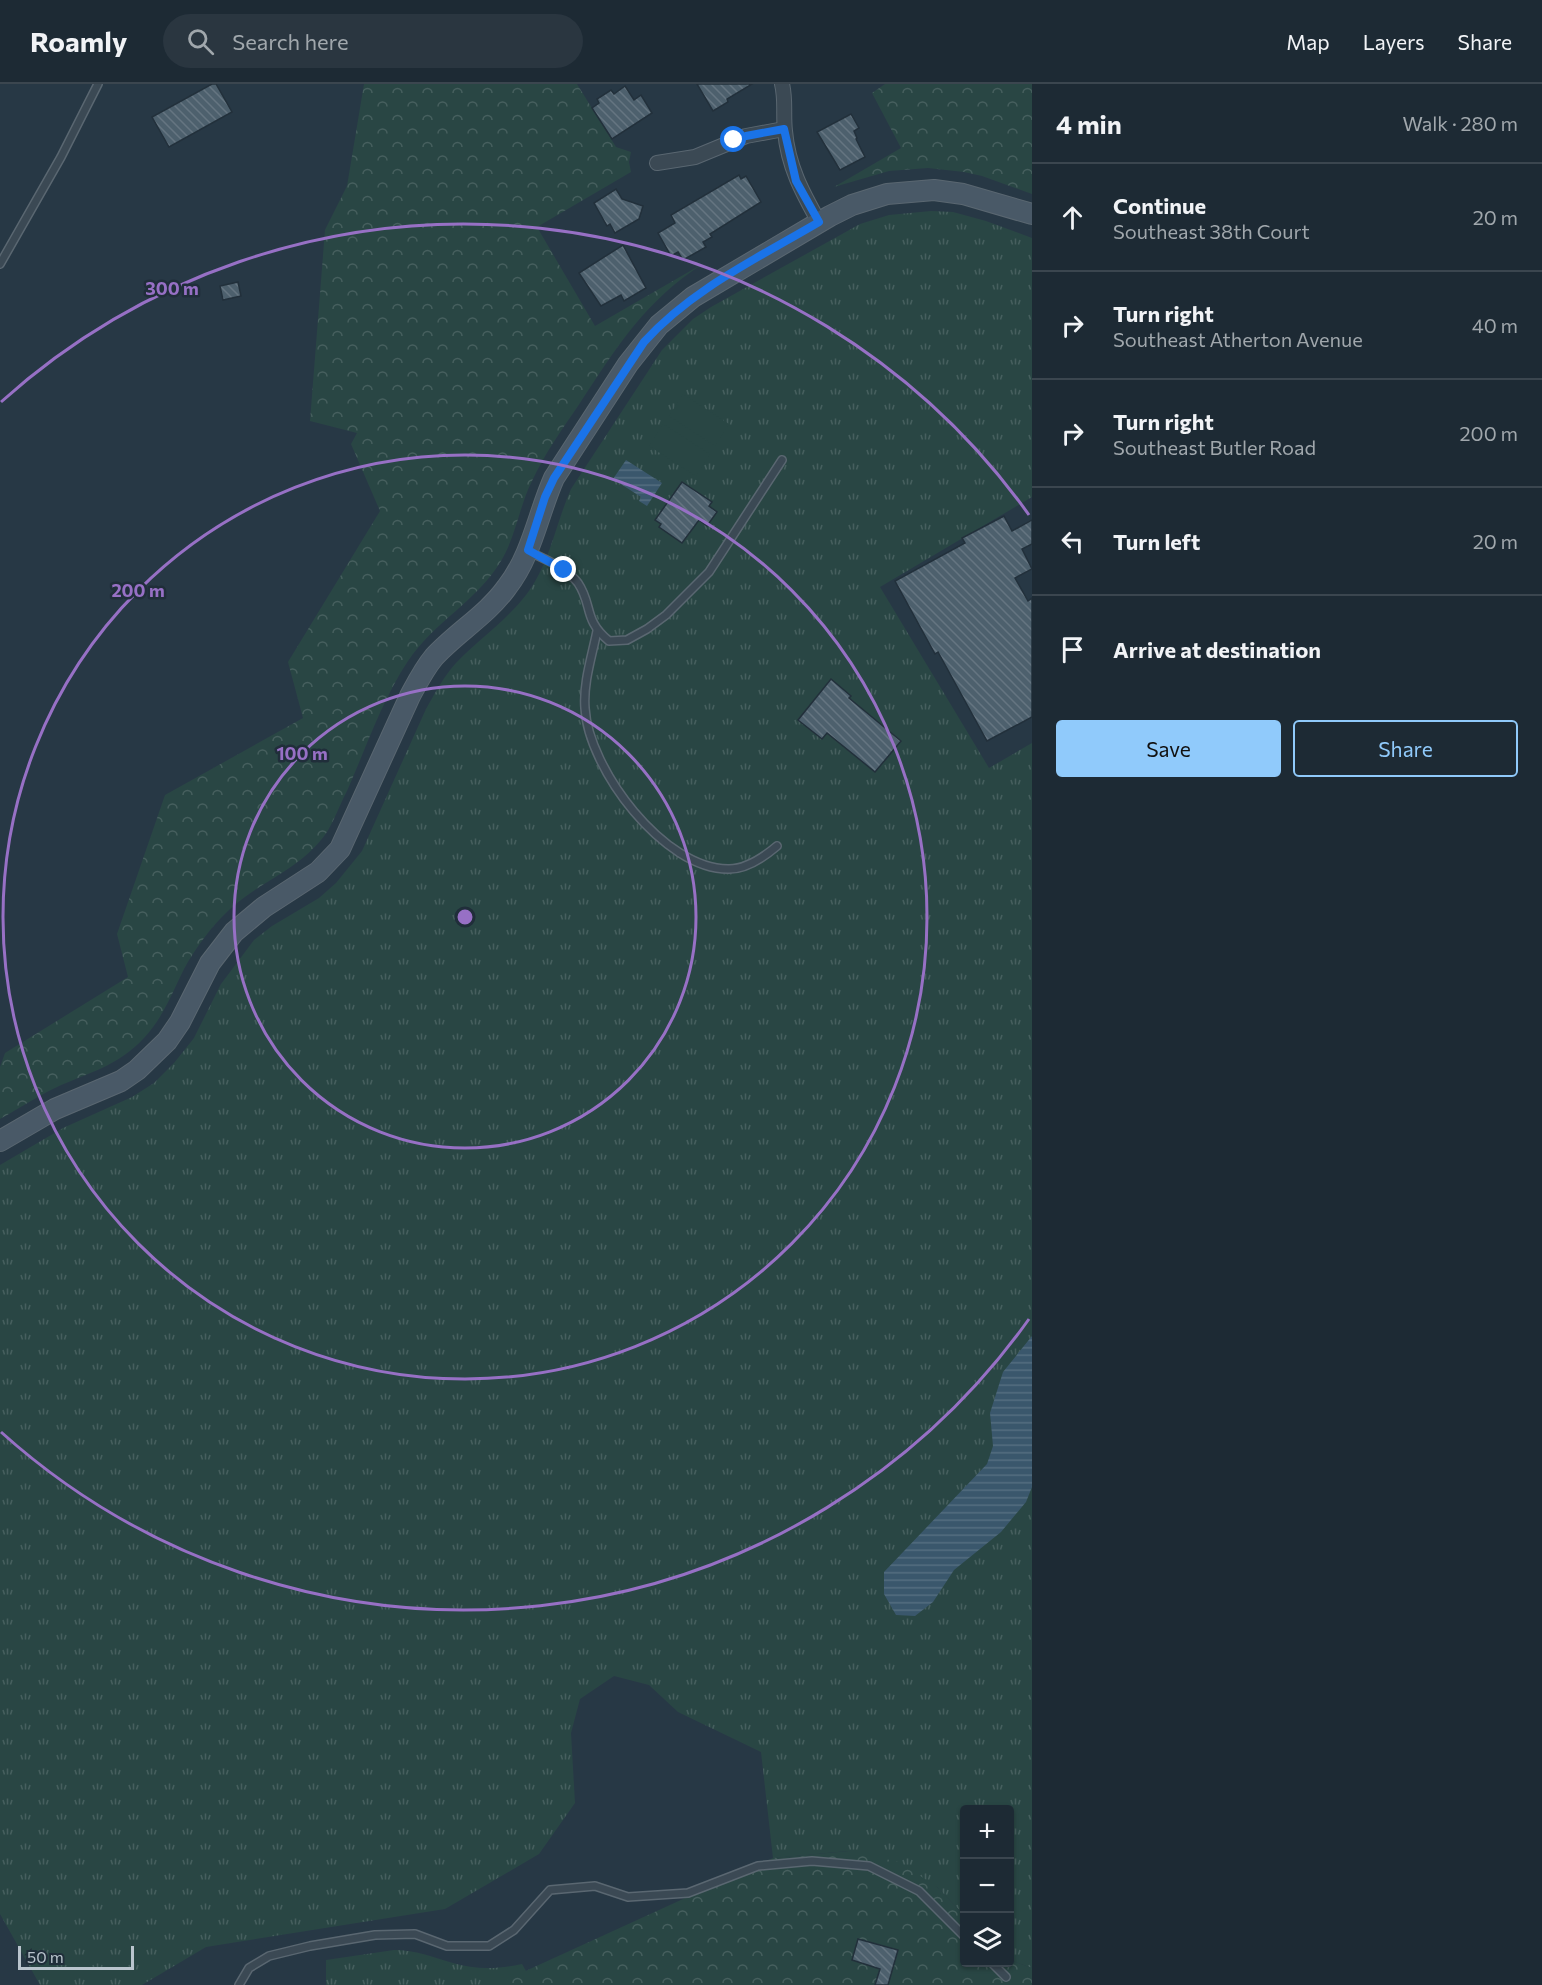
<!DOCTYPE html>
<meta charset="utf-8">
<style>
:root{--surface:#1d2a34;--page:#2a3640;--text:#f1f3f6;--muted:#a0a7ac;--line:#3b464f;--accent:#90cafb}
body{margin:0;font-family:Commissioner,sans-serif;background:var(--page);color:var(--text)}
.controls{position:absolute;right:18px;bottom:18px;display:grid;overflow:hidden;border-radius:6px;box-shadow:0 2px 4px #0004}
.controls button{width:54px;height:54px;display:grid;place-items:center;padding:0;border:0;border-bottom:2px solid var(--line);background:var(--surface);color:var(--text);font:30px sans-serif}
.scale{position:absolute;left:18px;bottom:15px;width:116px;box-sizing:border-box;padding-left:6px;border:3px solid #b9c4cd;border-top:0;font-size:16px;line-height:21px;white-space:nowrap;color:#b9c4cd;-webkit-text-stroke:4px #202e3a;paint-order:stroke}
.stop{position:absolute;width:18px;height:18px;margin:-14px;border:4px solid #1a73e8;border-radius:50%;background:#fff}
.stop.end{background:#1a73e8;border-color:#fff;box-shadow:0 2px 6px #0008}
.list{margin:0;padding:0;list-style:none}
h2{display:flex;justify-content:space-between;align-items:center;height:78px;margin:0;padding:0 24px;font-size:26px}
h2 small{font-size:20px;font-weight:400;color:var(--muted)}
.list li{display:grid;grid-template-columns:39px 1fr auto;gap:18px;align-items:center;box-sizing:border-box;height:108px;padding:0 24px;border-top:2px solid var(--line)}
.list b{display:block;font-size:22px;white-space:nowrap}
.list p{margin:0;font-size:20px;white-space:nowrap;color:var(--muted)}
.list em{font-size:20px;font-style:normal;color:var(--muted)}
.actions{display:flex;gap:12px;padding:18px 24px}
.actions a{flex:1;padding:14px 0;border:2px solid var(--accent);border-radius:6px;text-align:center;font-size:21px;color:var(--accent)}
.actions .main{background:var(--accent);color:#111}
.icon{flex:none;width:33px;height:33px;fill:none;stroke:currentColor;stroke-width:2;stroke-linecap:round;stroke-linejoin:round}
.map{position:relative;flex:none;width:1032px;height:1901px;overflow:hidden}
header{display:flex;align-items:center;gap:36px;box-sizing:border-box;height:84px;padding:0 30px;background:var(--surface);border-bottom:2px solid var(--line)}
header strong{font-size:28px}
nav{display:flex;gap:33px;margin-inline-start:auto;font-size:21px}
.search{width:420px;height:54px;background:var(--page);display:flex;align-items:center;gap:15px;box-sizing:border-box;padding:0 21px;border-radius:33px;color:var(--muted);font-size:22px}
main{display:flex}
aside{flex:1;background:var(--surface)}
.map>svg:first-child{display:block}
.grass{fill:url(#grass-tufts)}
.forest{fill:url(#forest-crowns)}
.pitch{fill:#294644}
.water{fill:url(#water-rules)}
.building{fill:url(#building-back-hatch);stroke:#22303b;stroke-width:1.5}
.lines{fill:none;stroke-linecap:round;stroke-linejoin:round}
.lane-casing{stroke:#5a6771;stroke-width:10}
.street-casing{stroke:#5a6771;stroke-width:16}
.secondary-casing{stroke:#5a6771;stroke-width:22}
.lane{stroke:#3b4954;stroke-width:7}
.street{stroke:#3b4954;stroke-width:14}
.secondary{stroke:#495967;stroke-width:20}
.route{stroke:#1a73e8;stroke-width:8}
.ring{fill:none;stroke:#9770c5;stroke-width:3}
.centre{fill:#9770c5;stroke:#202e3a;stroke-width:3}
.ring-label{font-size:18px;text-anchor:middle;font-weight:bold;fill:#9770c5;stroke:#202e3a;stroke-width:5;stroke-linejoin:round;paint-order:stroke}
</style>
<header>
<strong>Roamly</strong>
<div class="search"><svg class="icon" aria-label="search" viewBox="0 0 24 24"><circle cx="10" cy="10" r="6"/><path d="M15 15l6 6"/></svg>Search here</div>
<nav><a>Map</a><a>Layers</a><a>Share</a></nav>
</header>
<main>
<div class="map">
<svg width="1032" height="1901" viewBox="0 0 1032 1901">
<defs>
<pattern id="grass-tufts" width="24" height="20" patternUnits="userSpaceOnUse" patternTransform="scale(1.5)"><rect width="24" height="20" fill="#294644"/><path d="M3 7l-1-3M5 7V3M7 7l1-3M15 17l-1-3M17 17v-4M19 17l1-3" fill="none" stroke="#465f5e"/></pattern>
<pattern id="forest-crowns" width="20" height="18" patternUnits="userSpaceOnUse" patternTransform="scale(1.5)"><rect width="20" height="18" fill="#294644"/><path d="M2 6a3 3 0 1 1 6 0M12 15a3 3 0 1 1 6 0" fill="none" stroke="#465f5e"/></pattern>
<pattern id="water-rules" width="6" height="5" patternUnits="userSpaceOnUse" patternTransform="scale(1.5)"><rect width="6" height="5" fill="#3a576c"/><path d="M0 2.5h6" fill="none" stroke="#546e80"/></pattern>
<pattern id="building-back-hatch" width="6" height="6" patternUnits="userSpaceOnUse" patternTransform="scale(1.5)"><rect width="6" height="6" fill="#4d606d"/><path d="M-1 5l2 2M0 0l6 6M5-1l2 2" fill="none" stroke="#657581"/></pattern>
</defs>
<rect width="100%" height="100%" fill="#273845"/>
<g class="grass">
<path d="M931 127 953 128 986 137 1032 154V413L880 503 989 684 1032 659V1884L1010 1876V1726H964V1831L937 1803 848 1767 773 1774 761 1668 678 1628 649 1601 614 1592 580 1615 571 1649 575 1719 539 1770 445 1825 206 1863 142 1901H40L0 1830V1081L63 1044 132 1013 154 999 174 979 194 954 221 900 254 856 272 842 319 814 336 799 362 767 426 625C435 609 444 592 456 579 479 555 505 538 526 511 550 480 555 441 571 405L662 266 693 235 711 223 860 140 889 131Z"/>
<path d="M394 1866C416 1866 432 1873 453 1879 476 1886 499 1885 522 1880L534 1901H326V1876Z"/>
</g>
<g class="forest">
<path d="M364 0H577L616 63 631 68 629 78 631 88 537 143 595 242 704 179C645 217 618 261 580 319 563 344 545 369 532 397 519 423 516 452 501 477 477 517 434 538 408 577 382 616 366 664 347 707 340 720 335 735 327 748 301 786 261 796 229 826 211 843 196 863 184 885 172 909 163 934 144 954 117 983 89 988 55 1004 36 1013 18 1025 0 1035V983L5 969 128 893 117 850 165 711 303 634 288 578 380 427 351 360 357 349 310 337 325 146 347 102Z"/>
<polygon points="885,0 1032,0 1032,110 982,92 964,88 928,84 889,87 834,103 901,64 872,9"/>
<polygon points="849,1767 899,1778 937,1803 964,1831 964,1878 1010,1878 1010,1876 1032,1884 1032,1901 495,1901 773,1774"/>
</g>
<g class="pitch">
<polygon points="683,310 729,340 715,362 669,332"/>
<polygon points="663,340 710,370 696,392 649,362"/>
</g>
<g class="water">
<polygon points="626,376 662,399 647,422 639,417 641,413 613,395"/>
<polygon points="1032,1252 1032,1403 1026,1418 1001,1448 954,1486 933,1518 915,1532 896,1531 884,1510 884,1488 987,1380 993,1362 990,1329 1003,1288"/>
</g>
<g class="building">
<polygon points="212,0 216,0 232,28 169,63 152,33"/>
<polygon points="697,0 752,0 727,15 728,18 713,27"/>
<polygon points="625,2 634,16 641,11 652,29 612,55 592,24 599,19 597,15 611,6 614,10"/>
<polygon points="851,30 859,44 854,47 857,54 856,55 865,73 840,86 817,48"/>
<polygon points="739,91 741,95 746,92 761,118 710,150 712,153 703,158 706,163 683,176 678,168 671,172 658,149 675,139 671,131"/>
<polygon points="616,105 622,115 643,122 639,135 615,149 610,140 607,142 594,119"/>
<polygon points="623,161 646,204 624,217 621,211 601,222 579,189"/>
<polygon points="238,198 241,212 223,216 220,202"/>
<polygon points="682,398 712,418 709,422 717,428 707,442 699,436 682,459 659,443 661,440 655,436"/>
<polygon points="1004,432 1012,447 1032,436 1032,460 1022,465 1032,485 1015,494 1028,517 1032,514 1032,633 987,657 938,568 935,570 895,497 965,459 962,454"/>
<polygon points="831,595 851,612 849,614 901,657 875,688 827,649 822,655 798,636"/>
<polygon points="858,1855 898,1866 888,1901 875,1901 880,1885 852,1876"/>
</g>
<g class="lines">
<g class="lane-casing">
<g id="lane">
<polyline points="0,180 61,73 98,0"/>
<path d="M530 468C546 476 567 484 578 499 593 521 583 536 609 557L627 556 647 545 666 531 709 488 782 376"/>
<path d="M597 547C592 572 583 599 585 624 588 684 664 786 729 785 746 785 764 773 777 762"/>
<polyline points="991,1878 1006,1893"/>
<polyline points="239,1901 249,1884 269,1872 310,1862 375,1851 415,1850 447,1862 489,1862 514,1846 550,1806 595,1802 628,1813 688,1809 758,1782 812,1777 869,1782 919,1807 964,1852"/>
</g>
</g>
<g class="street-casing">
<g id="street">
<path d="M782 0C786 16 783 30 785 47 788 82 802 108 819 138"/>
<polyline points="657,79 695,73 746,52 784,45"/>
</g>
</g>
<g class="secondary-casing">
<path id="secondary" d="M0 1057 55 1025 121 997 137 986 167 957 180 938 210 879 234 848 264 823 318 788 340 765 410 612C417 599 424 585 434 573 457 548 487 531 507 503 532 471 538 430 554 394L628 280 659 241 693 213 830 132 852 121 887 110 934 106 963 110 1032 130"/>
</g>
<use href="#lane" class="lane"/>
<use href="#street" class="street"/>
<use href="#secondary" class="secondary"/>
</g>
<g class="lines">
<path class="route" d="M564 486 528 466 545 413 554 394 644 258C692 205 758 174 819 138L796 97 784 45 746 52 734 56"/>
</g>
<g class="ring">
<circle cx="465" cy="833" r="231"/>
<circle cx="465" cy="833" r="462"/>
<path d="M1029 1235A693 693 0 0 1 1 1348M1 318A693 693 0 0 1 1029 431"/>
</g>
<circle cx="465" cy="833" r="9" class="centre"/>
<g class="ring-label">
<text x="172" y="211">300 m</text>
<text x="138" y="513">200 m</text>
<text x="302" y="676">100 m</text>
</g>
</svg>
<div class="controls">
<button>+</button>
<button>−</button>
<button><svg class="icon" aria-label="layers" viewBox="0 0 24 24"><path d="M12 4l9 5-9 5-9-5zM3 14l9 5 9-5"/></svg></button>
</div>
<div class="scale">50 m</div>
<div class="stop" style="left:734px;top:56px"></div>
<div class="stop end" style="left:564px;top:486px"></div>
</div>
<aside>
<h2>4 min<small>Walk · 280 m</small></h2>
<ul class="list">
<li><svg class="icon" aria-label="ahead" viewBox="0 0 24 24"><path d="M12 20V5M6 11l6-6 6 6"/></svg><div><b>Continue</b><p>Southeast 38th Court</p></div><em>20 m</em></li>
<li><svg class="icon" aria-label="right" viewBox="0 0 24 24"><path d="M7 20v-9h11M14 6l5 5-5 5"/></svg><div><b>Turn right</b><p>Southeast Atherton Avenue</p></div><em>40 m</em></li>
<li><svg class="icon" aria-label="right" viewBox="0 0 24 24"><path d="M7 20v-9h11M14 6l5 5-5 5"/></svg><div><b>Turn right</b><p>Southeast Butler Road</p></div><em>200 m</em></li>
<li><svg class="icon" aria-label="left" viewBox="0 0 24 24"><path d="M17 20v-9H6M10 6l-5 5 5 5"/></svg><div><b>Turn left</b></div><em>20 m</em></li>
<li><svg class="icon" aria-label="arrive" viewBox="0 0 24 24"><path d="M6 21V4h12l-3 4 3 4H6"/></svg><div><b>Arrive at destination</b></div></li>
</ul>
<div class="actions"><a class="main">Save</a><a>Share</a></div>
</aside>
</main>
